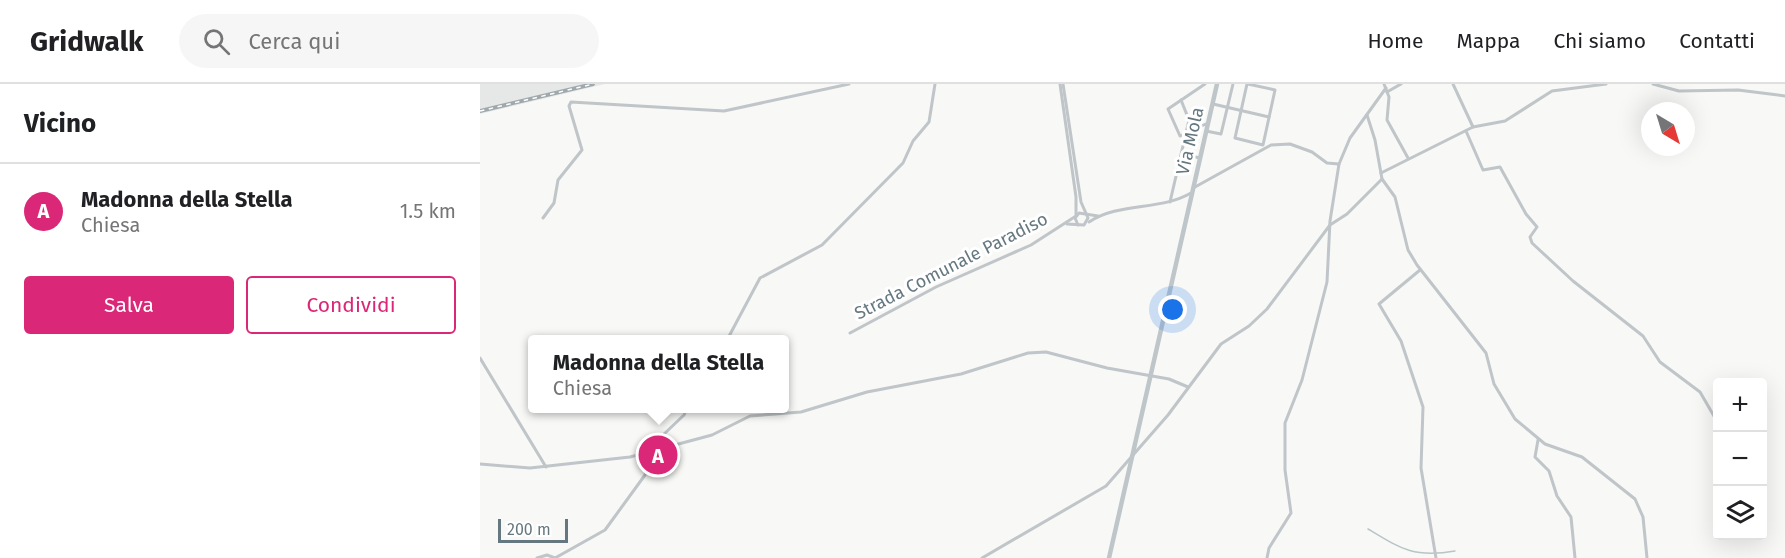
<!DOCTYPE html>
<html lang="it">
<meta charset="utf-8">
<style>
:root{--surface:#fff;--page:#f6f6f6;--text:#202124;--muted:#757577;--line:#e0e0e0;--accent:#db2777}
body{margin:0;font-family:"Fira Sans",sans-serif;background:var(--page);color:var(--text)}
.controls{position:absolute;right:18px;bottom:18px;display:grid;overflow:hidden;border-radius:6px;box-shadow:0 6px 24px #0002}
.controls button{width:54px;height:54px;display:grid;place-items:center;padding:0;border:0;border-bottom:2px solid var(--line);background:var(--surface);color:var(--text);font:30px sans-serif}
.compass{position:absolute;left:1161px;top:18px;width:54px;height:54px;border-radius:50%;background:var(--surface);box-shadow:0 6px 24px #0002;rotate:142deg}
.scale{position:absolute;left:18px;bottom:15px;width:70px;box-sizing:border-box;padding-left:6px;border:3px solid #657880;border-top:0;font-size:16px;line-height:21px;white-space:nowrap;color:#657880;-webkit-text-stroke:4px #fff;paint-order:stroke}
.you{position:absolute;left:693px;top:226px;width:21px;height:21px;margin:-15px;border:4px solid #fff;border-radius:50%;background:#1a73e8;box-shadow:0 0 0 9px #1a73e833}
.badge{display:grid;place-items:center;width:39px;height:39px;border-radius:50%;background:var(--accent);color:#fff;font-size:20px;font-weight:700}
.pin{position:absolute;translate:-50% -50%;border:3px solid #fff;box-shadow:0 2px 6px #0006}
.popup{position:absolute;left:48px;top:251px;width:261px;height:78px;box-sizing:border-box;display:grid;place-content:center;border-radius:6px;background:var(--surface);filter:drop-shadow(0 2px 4px #0005);font-size:20px;white-space:nowrap;color:var(--muted)}
.popup b{font-size:22px;color:var(--text)}
.popup::after{content:'';position:absolute;left:50%;top:100%;margin-left:-12px;border:12px solid transparent;border-top-color:var(--surface)}
.list{margin:0;padding:0;list-style:none}
h2{display:flex;justify-content:space-between;align-items:center;height:78px;margin:0;padding:0 24px;font-size:26px}
h2 small{font-size:20px;font-weight:400;color:var(--muted)}
.list li{display:grid;grid-template-columns:39px 1fr auto;gap:18px;align-items:center;box-sizing:border-box;height:96px;padding:0 24px;border-top:2px solid var(--line)}
.list b{display:block;font-size:22px;white-space:nowrap}
.list p{margin:0;font-size:20px;white-space:nowrap;color:var(--muted)}
.list em{font-size:20px;font-style:normal;color:var(--muted)}
.actions{display:flex;gap:12px;padding:18px 24px}
.actions a{flex:1;padding:14px 0;border:2px solid var(--accent);border-radius:6px;text-align:center;font-size:21px;color:var(--accent)}
.actions .main{background:var(--accent);color:#fff}
.icon{flex:none;width:33px;height:33px;fill:none;stroke:currentColor;stroke-width:2;stroke-linecap:round;stroke-linejoin:round}
.map{position:relative;flex:none;width:1305px;height:474px;overflow:hidden}
header{display:flex;align-items:center;gap:36px;box-sizing:border-box;height:84px;padding:0 30px;background:var(--surface);border-bottom:2px solid var(--line)}
header strong{font-size:28px}
nav{display:flex;gap:33px;margin-inline-start:auto;font-size:21px}
.search{width:420px;height:54px;background:var(--page);display:flex;align-items:center;gap:15px;box-sizing:border-box;padding:0 21px;border-radius:33px;color:var(--muted);font-size:22px}
main{display:flex}
aside{flex:1;background:var(--surface)}
.map>svg:first-child{display:block}
.built{fill:#e6e8e7}
.lines{fill:none;stroke-linecap:round;stroke-linejoin:round}
.stream{stroke:#b7c5c8;stroke-width:1.5}
.minor{stroke:#bfc5c8;stroke-width:3}
.major{stroke:#bec6c9;stroke-width:4.5}
.rail-casing{stroke:#9fa8ac;stroke-width:4}
.rail{stroke:#fff;stroke-width:1.5;stroke-dasharray:4.5;stroke-linecap:butt}
.labels{text-anchor:middle;stroke-width:6;stroke-linejoin:round;paint-order:stroke}
.street-label{font-size:18px;fill:#657880;stroke:#fff}
</style>
<header>
<strong>Gridwalk</strong>
<div class="search"><svg class="icon" aria-label="search" viewBox="0 0 24 24"><circle cx="10" cy="10" r="6"/><path d="M15 15l6 6"/></svg>Cerca qui</div>
<nav><a>Home</a><a>Mappa</a><a>Chi siamo</a><a>Contatti</a></nav>
</header>
<main>
<aside>
<h2>Vicino<small></small></h2>
<ul class="list">
<li><span class="badge">A</span><div><b>Madonna della Stella</b><p>Chiesa</p></div><em>1.5 km</em></li>
</ul>
<div class="actions"><a class="main">Salva</a><a>Condividi</a></div>
</aside>
<div class="map">
<svg width="1305" height="474" viewBox="0 0 1305 474">
<rect width="100%" height="100%" fill="#f8f8f6"/>
<polygon class="built" points="0,0 125,0 0,30"/>
<g class="lines">
<path class="stream" d="M888 445C921 465 934 474 975 467"/>
<g class="minor">
<polyline points="583,0 601,118 608,134 604,141 587,140"/>
<polyline points="725,0 688,25 700,52 728,39"/>
<polyline points="767,0 755,54 783,61 795,6 768,0"/>
<polyline points="904,0 909,13 907,36 928,74"/>
<polyline points="973,0 993,43"/>
<polyline points="1173,0 1199,7 1258,6 1305,12"/>
<polyline points="907,8 921,0"/>
<polyline points="733,20 789,33"/>
<polyline points="887,31 895,56 902,95 915,113 928,166 937,181 1006,269 1014,300 1035,335 1065,360 1102,373 1155,415 1163,433 1167,474"/>
<polyline points="726,47 741,50 753,0"/>
<polyline points="986,47 1003,86 1020,83 1046,130 1057,143 1050,153 1052,159 1093,197 1163,252 1180,278 1220,308 1238,339"/>
<polyline points="702,70 720,74"/>
<polyline points="901,89 993,43 1025,37 1072,7 1126,0"/>
<polyline points="715,103 791,61 810,60 832,68 847,79 859,80"/>
<polyline points="690,118 709,36 701,16"/>
<polyline points="63,134 74,119 78,96 102,66 89,22 91,18 244,27 369,0"/>
<path d="M609 138C639 118 680 127 711 109"/>
<polyline points="598,141 595,134 599,129 618,132"/>
<polyline points="940,186 899,220 921,257 943,323 941,384 956,474"/>
<polyline points="370,249 456,203 551,161 596,132 596,113 580,0"/>
<polyline points="247,256 280,194 342,161 423,79 433,57 449,38 455,0"/>
<polyline points="0,274 66,383"/>
<polyline points="1058,356 1055,373 1069,387 1077,412 1091,433 1095,474"/>
<polyline points="0,380 50,384 150,373 232,351 270,332 321,328 387,308 481,290 548,269 566,268 627,284 689,295 708,303"/>
<polyline points="57,474 67,471 75,474"/>
<polyline points="75,474 125,446 165,391 183,351 204,331 207,324"/>
<polyline points="502,474 626,402 688,331 741,260 769,242 787,225 850,141 867,130 902,95"/>
<polyline points="787,474 789,464 811,429 805,386 805,339 822,296 847,198 850,137 859,80 870,54 906,4"/>
</g>
<polyline class="major" points="629,474 737,0"/>
<g class="rail-casing">
<polyline id="rail" points="0,27 113,0"/>
</g>
<use href="#rail" class="rail"/>
</g>
<g class="labels">
<g class="street-label">
<text transform="translate(710 57) rotate(-77)" y="6">Via Mola</text>
<text transform="translate(471 182) rotate(-27)" y="6">Strada Comunale Paradiso</text>
</g>
</g>
</svg>
<div class="controls">
<button>+</button>
<button>−</button>
<button><svg class="icon" aria-label="layers" viewBox="0 0 24 24"><path d="M12 4l9 5-9 5-9-5zM3 14l9 5 9-5"/></svg></button>
</div>
<svg class="compass" viewBox="-18 -18 36 36"><path d="M0-13l5 13h-10z" fill="#e53935"/><path d="M0 13l5-13h-10z" fill="#757577"/></svg>
<div class="scale">200 m</div>
<div class="you"></div>
<div class="pin badge" style="left:178px;top:371px">A</div>
<div class="popup"><b>Madonna della Stella</b>Chiesa</div>
</div>
</main>
